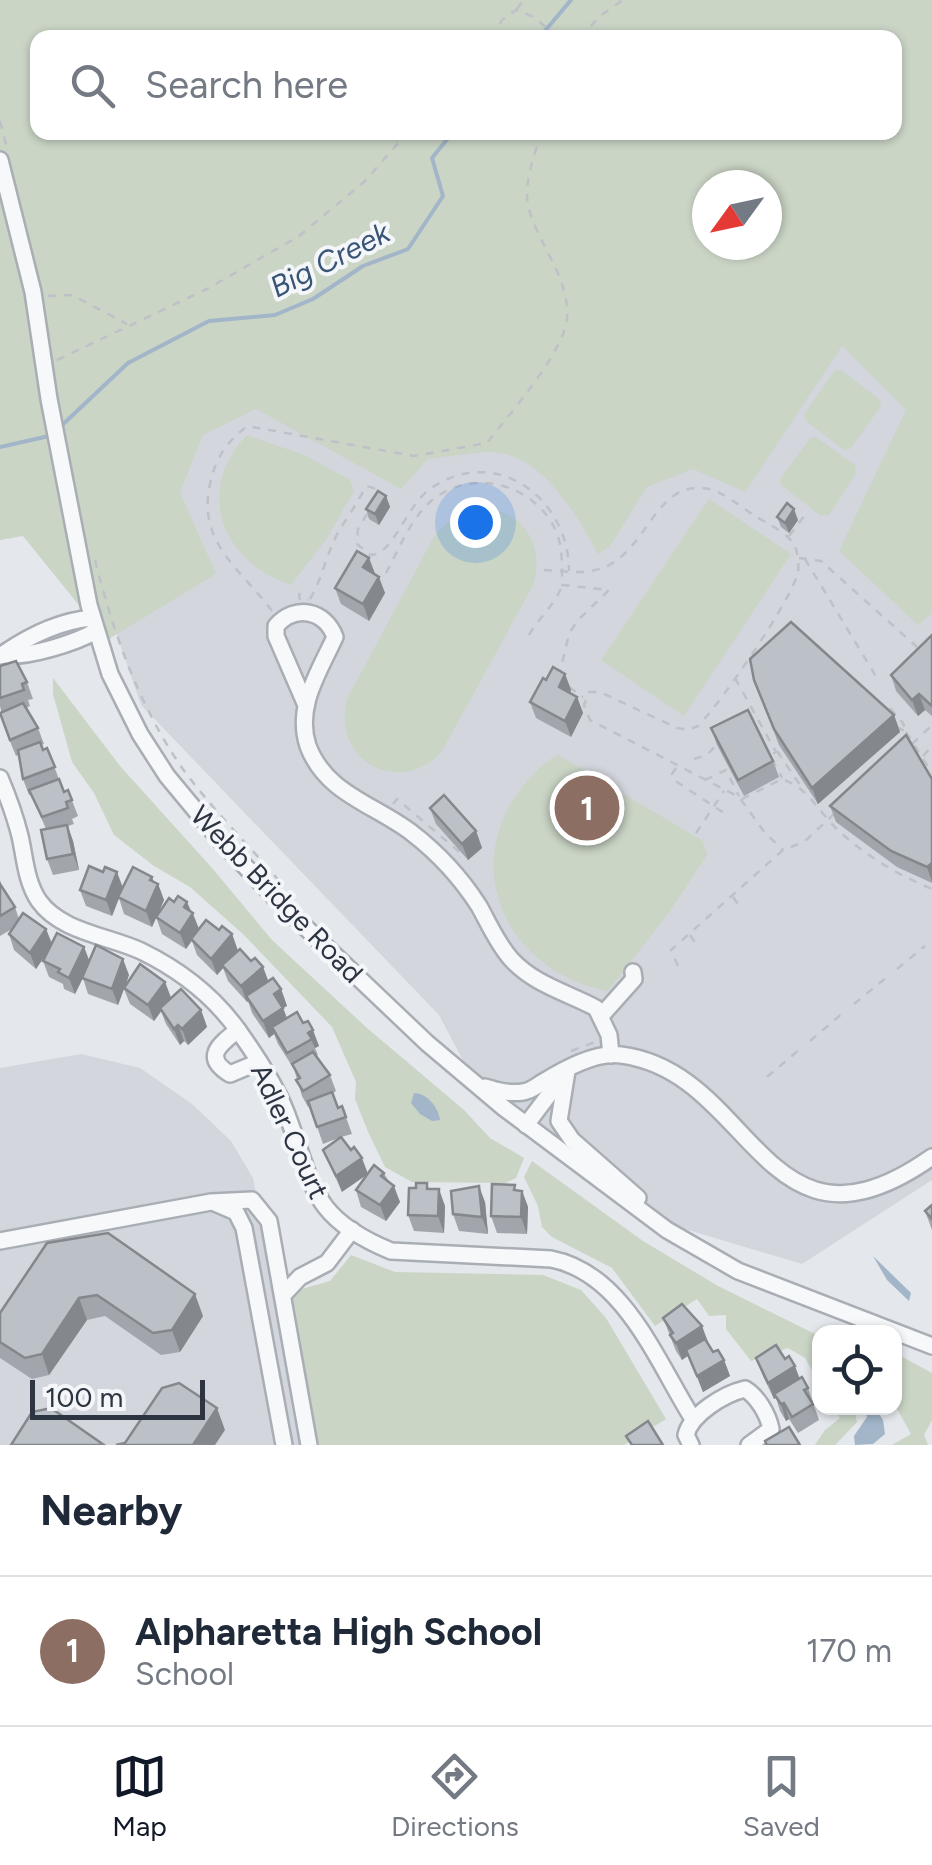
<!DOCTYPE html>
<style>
:root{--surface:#fff;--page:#f6f6f7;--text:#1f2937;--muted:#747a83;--line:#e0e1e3;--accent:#111827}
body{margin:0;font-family:Figtree,sans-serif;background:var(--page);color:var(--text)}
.controls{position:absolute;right:30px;bottom:30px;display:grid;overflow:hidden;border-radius:20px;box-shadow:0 2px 8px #0004}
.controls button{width:90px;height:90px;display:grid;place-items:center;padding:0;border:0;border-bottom:2px solid var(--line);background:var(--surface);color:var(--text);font:50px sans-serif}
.compass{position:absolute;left:692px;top:170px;width:90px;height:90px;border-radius:50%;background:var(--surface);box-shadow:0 2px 8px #0004;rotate:237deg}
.scale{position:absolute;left:30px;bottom:25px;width:175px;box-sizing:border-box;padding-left:10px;border:5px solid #2d3543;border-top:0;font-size:28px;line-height:35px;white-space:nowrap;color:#2d3543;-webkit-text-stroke:8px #f4f6f9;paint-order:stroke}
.you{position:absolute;left:475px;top:522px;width:35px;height:35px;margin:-25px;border:8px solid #fff;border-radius:50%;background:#1a73e8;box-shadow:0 0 0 15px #1a73e833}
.badge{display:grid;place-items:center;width:65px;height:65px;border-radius:50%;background:var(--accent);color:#fff;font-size:32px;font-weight:700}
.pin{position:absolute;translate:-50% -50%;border:5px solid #fff;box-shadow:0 2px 10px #0006}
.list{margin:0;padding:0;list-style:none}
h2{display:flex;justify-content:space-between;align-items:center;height:130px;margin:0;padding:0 40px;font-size:42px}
h2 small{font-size:32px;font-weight:400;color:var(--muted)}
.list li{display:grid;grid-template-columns:65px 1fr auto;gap:30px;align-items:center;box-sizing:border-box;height:150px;padding:0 40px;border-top:2px solid var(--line)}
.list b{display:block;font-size:38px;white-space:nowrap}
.list p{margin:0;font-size:32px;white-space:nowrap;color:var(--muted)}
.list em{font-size:32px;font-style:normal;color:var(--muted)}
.icon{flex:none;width:55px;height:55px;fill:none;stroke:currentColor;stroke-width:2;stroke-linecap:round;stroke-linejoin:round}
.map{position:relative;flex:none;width:932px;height:1445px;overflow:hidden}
.search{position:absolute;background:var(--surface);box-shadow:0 2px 8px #0004;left:30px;right:30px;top:30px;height:110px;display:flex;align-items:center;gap:25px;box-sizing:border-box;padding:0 35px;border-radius:20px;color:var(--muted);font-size:38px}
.sheet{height:280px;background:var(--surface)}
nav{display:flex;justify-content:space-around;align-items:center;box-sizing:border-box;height:140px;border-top:2px solid var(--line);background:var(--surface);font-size:28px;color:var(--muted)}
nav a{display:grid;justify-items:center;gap:5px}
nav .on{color:var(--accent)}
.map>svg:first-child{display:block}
.built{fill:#d3d6dd}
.green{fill:#cad5c6;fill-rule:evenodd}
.water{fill:#a2b5c9}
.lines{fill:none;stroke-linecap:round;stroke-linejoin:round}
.stream{stroke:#a2b5c9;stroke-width:4}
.minor-casing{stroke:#a9aeb5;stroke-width:20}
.path{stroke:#bec1c7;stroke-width:2.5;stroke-dasharray:8 8;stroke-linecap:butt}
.minor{stroke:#f7f8fa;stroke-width:15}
.wall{fill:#a2a6ac}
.shaded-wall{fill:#84878c}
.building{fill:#bcc1c8;stroke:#84878c;stroke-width:2.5}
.labels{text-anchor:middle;stroke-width:8;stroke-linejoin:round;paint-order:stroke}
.street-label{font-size:28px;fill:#2d3543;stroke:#f4f6f9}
.water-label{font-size:30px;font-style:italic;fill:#385476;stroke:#f4f6f9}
</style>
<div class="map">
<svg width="932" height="1445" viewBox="0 0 932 1445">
<rect width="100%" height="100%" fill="#e4e7eb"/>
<g class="built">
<polygon points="932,279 932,1180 802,1264 655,1220 476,1085 439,1015 141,705 66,487 206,404"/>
<polygon points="81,1054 140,1068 192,1104 231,1141 253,1178 308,1445 0,1445 0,1068"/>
</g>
<g class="green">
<path d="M0 0H932V613L918 625 839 551 906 410 842 346 745 492 693 469 647 487 610 546 598 554C577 515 542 454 492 452 472 452 449 457 428 459L401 489 256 409 203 435 180 492 216 574 107 640 23 536 0 540ZM38 38H894V132H38ZM707 185H767V245H707Z"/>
<polygon points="835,370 841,370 880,400 881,406 850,449 844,450 806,421 804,414"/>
<path d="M247 435 307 456 350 480 354 491 327 538 291 585C223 563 193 491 247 435Z"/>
<polygon points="816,437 855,465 856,474 829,515 821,516 781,485 780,479 810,438"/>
<polygon points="709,499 791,554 684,716 601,660"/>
<path d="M481 508C523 509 547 548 532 587L441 753C396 798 329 758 348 697L436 533 458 513Z"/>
<polygon points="53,678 120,766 212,868 272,940 367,1028 464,1110 490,1138 524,1158 516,1178 505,1183 412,1182 385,1167 369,1134 355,1099 356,1082 332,1027 244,935 190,887 154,866 114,835 94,793 72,762 53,694"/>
<path d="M558 755 703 841 707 855 670 911 608 991C517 975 461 881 514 798 526 781 540 764 558 755Z"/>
<polygon points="532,1161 643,1241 718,1286 819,1336 819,1383 805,1358 788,1348 751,1361 726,1329 726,1315 709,1316 697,1299 655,1326 612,1268 552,1237 542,1227 538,1206 524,1177"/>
<polygon points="351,1255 395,1272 543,1275 581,1290 606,1318 666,1419 624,1445 319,1445 291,1299 295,1291 330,1281"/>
<polygon points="895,1353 932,1373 932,1420 924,1435 928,1445 892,1445 911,1434 895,1405"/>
<polygon points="834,1408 854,1408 857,1422 835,1445 815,1445 825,1430 840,1418"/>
</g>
<g class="water">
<path d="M414 1093C427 1093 438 1107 440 1120L432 1121 420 1114 411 1103Z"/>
<polygon points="873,1256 911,1293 909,1301 887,1280"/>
<polygon points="864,1408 875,1408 883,1420 885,1434 873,1444 855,1445 854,1436 867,1417"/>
</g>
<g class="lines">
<g class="stream">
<polyline points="539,38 571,0"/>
<polyline points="60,427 128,363 209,321 275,315 313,299 363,266 408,249 443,196 432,158 453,132"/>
<polyline points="0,447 49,436"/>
</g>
<g class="minor-casing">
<g id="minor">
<polyline points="0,160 33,292 49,399 89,605 110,674 140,734 167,776 221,841 283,906 427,1043 504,1108 667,1230 738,1271 932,1346"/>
<path d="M4 655C27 658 75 643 96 631"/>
<path d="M0 656C27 637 58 621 92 618"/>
<path d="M305 703 276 636V626C295 604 325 610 335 637 319 672 295 707 308 746 326 794 374 804 412 833 438 853 461 878 479 906 489 924 497 943 511 959 535 985 566 992 596 1008L609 1035 611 1055"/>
<path d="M0 778C8 797 15 816 20 836 25 858 26 882 39 901 61 932 109 936 141 951 180 970 215 997 240 1033 257 1057 275 1084 286 1112 314 1185 309 1217 391 1251L551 1259C624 1273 657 1362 693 1419"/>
<polyline points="601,1016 634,979 633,972"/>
<path d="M238 1030C220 1044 202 1057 230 1074L259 1062"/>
<polyline points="567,1071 559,1121 572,1140 638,1198"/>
<path d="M485 1087C498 1091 509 1094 523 1092 531 1091 536 1086 543 1082 563 1070 596 1051 621 1055 755 1072 764 1275 932 1157"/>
<polyline points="526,1125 563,1076"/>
<polyline points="215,1203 236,1212 244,1228 284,1445"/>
<polyline points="0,1241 211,1202 252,1200 269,1221 309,1445"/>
<polyline points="284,1294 300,1277 327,1263 352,1230"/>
<path d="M691 1445 686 1435C691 1414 724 1394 745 1389 757 1396 768 1414 771 1429L749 1445"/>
</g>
</g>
<g class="path">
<polyline points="517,9 523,0"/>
<polyline points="492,38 502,20 516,10 534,17 558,38"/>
<polyline points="580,38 600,16 623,0"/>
<polyline points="0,121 7,148"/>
<polyline points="48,296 72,295 127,324"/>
<polyline points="57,360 207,289 299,236 364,182 408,132"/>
<path d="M367 514 358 529 357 544 370 555C394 555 405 507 430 489 495 443 569 498 569 571"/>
<polyline points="789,536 808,511"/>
<polyline points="799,558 821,561 917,647"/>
<polyline points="805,559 877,678"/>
<path d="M95 560C113 632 138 703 180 765 209 806 247 843 280 882"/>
<path d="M544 570C564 571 586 575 605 567 649 548 656 478 709 489 725 493 741 507 755 516 769 525 790 533 796 549 798 556 799 566 798 572 792 600 720 704 698 726L688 730 677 728 600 692H589L584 705 590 720 739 797 765 833 783 850"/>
<path d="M386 573C399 549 410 520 431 501 471 467 534 483 556 531 563 548 562 566 562 585L609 590 577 621 569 634 560 672"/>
<path d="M310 599C323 577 327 551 340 529 349 515 358 502 366 486L374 488 377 494"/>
<polyline points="300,600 299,594 308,600"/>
<path d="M272 611C240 568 197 543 210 484 216 457 226 443 247 426L414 456 487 443C508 416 564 352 567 319 570 278 539 246 529 209 522 185 535 155 541 132"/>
<path d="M529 635C539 617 555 605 562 586"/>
<polyline points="735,678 776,752 770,755 782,778"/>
<polyline points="569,687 583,697"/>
<polyline points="890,708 903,723 906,732 897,727"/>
<polyline points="906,732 932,773"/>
<polyline points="912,744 932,725"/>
<polyline points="777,751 800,785"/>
<polyline points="923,756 932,746"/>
<polyline points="694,759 707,755 718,743"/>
<polyline points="676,768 672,774 674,780 724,813"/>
<polyline points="705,780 726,770 739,796"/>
<path d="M742 799 782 779C810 789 818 812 839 831 866 856 898 875 932 889"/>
<polyline points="393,804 397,799 463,855 460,857"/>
<polyline points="696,833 724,791"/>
<polyline points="733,897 740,907"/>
<polyline points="690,935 698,947"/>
<polyline points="678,966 671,950 783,850 804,842 835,813"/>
<polyline points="897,969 925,946"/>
<polyline points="854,1004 887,977"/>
<polyline points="810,1041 844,1012"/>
<polyline points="571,1051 595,1042"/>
<polyline points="767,1077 800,1049"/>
</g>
<use href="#minor" class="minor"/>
</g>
<g class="wall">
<polygon points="386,496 390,507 379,525 369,519 366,509"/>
<polygon points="777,517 798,520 789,533 781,527"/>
<polygon points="369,558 375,574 385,593 369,621 341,604 335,588"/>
<polygon points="932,635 932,716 925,710 918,716 896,691 891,675"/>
<polygon points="0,666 27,682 33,699 28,700 30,706 26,708 38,728 44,744 41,745 43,750 47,748 64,792 68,790 78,816 72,819 74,824 68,826 73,841 79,870 53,875 47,859 46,829 31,794 29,795 23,779 18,755 16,756 5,729 0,706"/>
<polygon points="565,674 571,690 570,693 577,697 583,713 571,737 536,718 530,702 546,680"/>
<polygon points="754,680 894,715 900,732 818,804 779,745"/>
<polygon points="711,728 773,761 779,777 744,796 717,745"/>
<polygon points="932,779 932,883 897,867 836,822 830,806"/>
<polygon points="430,808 476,831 482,848 468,860 436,824"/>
<polygon points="0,880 2,887 15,907 19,919 46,929 52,943 84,947 89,960 129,975 125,986 165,982 171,998 201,1010 207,1027 188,1045 184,1041 180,1045 166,1024 161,1011 154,1021 130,1004 124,989 118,1005 88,994 83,978 75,994 64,989 63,984 49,977 43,961 47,953 36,969 14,950 9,934 12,929 0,936"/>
<polygon points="154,882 158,884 164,900 152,927 124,914 119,898 112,916 86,906 80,890 123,888"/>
<polygon points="190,911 193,913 199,929 219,930 232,934 238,951 251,961 263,967 268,981 281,989 287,1006 283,1008 287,1018 297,1012 319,1046 315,1048 318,1055 316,1056 330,1075 336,1091 332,1094 338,1108 342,1106 352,1134 341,1137 342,1192 323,1150 341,1137 323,1144 310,1106 308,1107 302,1096 294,1069 278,1044 274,1034 269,1038 252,1013 248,1001 247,1002 228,981 223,968 217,975 197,955 192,941 186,949 162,934 156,917"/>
<polygon points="384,1173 400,1202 386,1221 361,1207 356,1190"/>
<polygon points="427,1183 429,1189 445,1206 444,1233 414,1231 408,1215 416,1188"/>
<polygon points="517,1190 522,1191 528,1207 527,1234 497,1233 491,1216"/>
<polygon points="485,1202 488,1234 459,1231 453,1214"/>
<polygon points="932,1205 932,1230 925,1211"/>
<polygon points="47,1243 203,1316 180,1352 161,1355 105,1316 87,1320 49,1375 32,1379 0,1358 0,1313"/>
<polygon points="663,1318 702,1326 707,1342 713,1352 724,1360 730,1376 703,1392 688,1355 682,1360 676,1351"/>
<polygon points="756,1358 785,1359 808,1388 819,1420 798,1433 789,1419 786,1421 780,1411 776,1398 774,1399 762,1374"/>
</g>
<g class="shaded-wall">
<polygon points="386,496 390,507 379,525 375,514"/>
<polygon points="794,509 798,520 789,533 785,523"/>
<polygon points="369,558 375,574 363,567"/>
<polygon points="379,577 385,593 369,621 363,604"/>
<polygon points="565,674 571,690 565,703 559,687"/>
<polygon points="919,694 925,710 918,716 912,700"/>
<polygon points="577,697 583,713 571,737 565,721"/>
<polygon points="894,715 900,732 818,804 812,788"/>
<polygon points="67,825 73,841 79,870 73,854"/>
<polygon points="476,831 482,848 468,860 462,844"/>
<polygon points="932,863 932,882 927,867"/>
<polygon points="117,872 123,888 112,916 106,900"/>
<polygon points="152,877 156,888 158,884 164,900 152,927 146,911"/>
<polygon points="187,902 199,929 186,949 180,933 184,907"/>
<polygon points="46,929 52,945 36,969 30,953"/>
<polygon points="232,934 238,951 217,975 211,959"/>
<polygon points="84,947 90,963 75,994 69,978"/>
<polygon points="123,959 129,975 118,1005 112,989"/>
<polygon points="263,967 269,983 246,996 248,1001 247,1002 241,986"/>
<polygon points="165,982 171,998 154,1021 148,1005"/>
<polygon points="281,989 287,1006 283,1008 289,1024 272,1027 274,1034 269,1038 263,1021 274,994"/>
<polygon points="201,1010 207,1027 188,1045 182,1029"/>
<polygon points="178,1025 184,1041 180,1045 174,1029"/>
<polygon points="313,1030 319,1046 315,1048 308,1033"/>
<polygon points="362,1158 368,1174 342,1192 336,1176"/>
<polygon points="394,1186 400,1202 386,1221 380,1205"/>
<polygon points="479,1186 485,1202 488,1234 482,1217"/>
<polygon points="439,1189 445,1206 444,1233 438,1216"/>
<polygon points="522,1191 528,1207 527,1234 521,1217"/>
<polygon points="195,1294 203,1316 180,1352 172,1330"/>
<polygon points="79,1298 87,1320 49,1375 42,1354"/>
<polygon points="702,1326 708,1342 682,1360 676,1343"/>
<polygon points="724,1360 730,1376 703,1392 697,1376"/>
<polygon points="795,1366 801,1382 774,1399 768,1383"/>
<polygon points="784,1403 789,1419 786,1421 781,1404"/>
<polygon points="217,1408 225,1430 215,1445 193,1445"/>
</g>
<g class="building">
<polygon points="378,491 386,496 375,514 366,509"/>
<polygon points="787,503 794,509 785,523 777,517"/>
<polygon points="357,551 369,558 363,567 379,577 363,604 335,588"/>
<polygon points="791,622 894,715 812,788 774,729 754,680 750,659"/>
<polygon points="932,635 932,706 919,694 912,700 891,675"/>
<polygon points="16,661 27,682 22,684 24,690 0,698 0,666"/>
<polygon points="553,667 565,674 559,687 577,697 565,721 530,702 543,678 546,680"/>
<polygon points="23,703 38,728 10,740 0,713"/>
<polygon points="748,710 773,761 738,780 711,728"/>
<polygon points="906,735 932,779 932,863 927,867 891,851 830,806"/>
<polygon points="40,742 43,750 47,748 55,767 23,779 18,750"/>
<polygon points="59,779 64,792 68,790 72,800 66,802 68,808 42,817 29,790"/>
<polygon points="444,795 476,831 462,844 430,808"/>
<polygon points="67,825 73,854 47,859 41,830"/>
<polygon points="89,866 103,872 105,867 117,872 106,900 80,890"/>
<polygon points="133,867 152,877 150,880 158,884 146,911 118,897"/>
<polygon points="0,884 15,907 0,916"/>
<polygon points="178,896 187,902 184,907 193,913 180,933 156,917 169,898 174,902"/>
<polygon points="23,913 46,929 30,953 9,934"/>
<polygon points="206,920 219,930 222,926 232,934 211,959 191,939"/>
<polygon points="57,933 84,947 69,978 58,972 60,969 43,961"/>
<polygon points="96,945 123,959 112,989 82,978"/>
<polygon points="240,949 251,961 255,958 263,967 241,986 222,965"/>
<polygon points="140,964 165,982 148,1005 124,988"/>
<polygon points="273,978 281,989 274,994 283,1008 263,1021 246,996"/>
<polygon points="181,989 201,1010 182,1029 178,1025 174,1029 160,1008"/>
<polygon points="297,1012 303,1023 308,1021 313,1030 308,1033 312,1039 287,1053 272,1027"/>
<polygon points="313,1052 330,1075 303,1091 296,1080 300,1078 292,1064"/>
<polygon points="332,1092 338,1108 342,1106 346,1117 317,1127 308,1101"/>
<polygon points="341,1137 351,1150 354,1147 362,1158 336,1176 323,1150"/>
<polygon points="374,1165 384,1173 381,1176 394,1186 380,1205 356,1190"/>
<polygon points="416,1183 427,1183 427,1189 439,1189 438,1216 408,1215 409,1188 416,1188"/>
<polygon points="492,1184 515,1185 514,1190 522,1191 521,1217 491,1216"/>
<polygon points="479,1186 482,1217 453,1214 451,1191"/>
<polygon points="932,1205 932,1219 925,1211"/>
<polygon points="108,1233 195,1294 172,1330 153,1333 97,1295 79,1298 42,1354 25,1358 0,1342 0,1313 47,1243"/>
<polygon points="682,1304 702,1326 676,1343 670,1335 673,1333 663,1318"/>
<polygon points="705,1339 713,1352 718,1350 724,1360 697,1376 686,1350"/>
<polygon points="776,1345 785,1359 789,1356 795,1366 768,1383 756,1358"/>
<polygon points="802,1377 808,1388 804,1390 813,1404 792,1417 784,1403 781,1404 774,1394"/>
<polygon points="179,1383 217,1408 193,1445 116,1445 125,1443 162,1388"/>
<polygon points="51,1408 104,1445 11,1445 32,1412"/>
<polygon points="648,1421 663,1445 632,1445 626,1436"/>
<polygon points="789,1427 800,1445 767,1445 765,1441"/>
</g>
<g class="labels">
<g class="street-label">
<text transform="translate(277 894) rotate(46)" y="10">Webb Bridge Road</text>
<text transform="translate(290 1131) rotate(65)" y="10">Adler Court</text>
</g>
<g class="water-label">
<text transform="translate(330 260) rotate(-27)" y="10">Big Creek</text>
</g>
</g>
</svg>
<div class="controls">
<button><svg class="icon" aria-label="locate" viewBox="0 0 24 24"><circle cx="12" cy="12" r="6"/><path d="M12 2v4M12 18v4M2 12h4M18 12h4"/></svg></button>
</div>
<svg class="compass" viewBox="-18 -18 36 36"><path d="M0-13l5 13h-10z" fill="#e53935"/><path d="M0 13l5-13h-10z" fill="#747a83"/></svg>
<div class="scale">100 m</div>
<div class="you"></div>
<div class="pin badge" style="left:587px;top:808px;background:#8d6e63">1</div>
<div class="search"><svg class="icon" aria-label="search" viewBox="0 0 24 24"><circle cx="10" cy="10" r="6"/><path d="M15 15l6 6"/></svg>Search here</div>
</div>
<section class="sheet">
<h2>Nearby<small></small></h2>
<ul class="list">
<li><span class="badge" style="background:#8d6e63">1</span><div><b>Alpharetta High School</b><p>School</p></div><em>170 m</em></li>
</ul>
</section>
<nav>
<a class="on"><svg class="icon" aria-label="map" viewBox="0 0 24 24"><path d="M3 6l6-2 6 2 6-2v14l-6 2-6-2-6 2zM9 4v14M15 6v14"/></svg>Map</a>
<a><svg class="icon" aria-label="directions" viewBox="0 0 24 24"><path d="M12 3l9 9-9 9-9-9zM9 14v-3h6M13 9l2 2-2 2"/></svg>Directions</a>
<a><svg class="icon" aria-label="saved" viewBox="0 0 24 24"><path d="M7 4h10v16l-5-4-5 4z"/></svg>Saved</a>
</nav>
